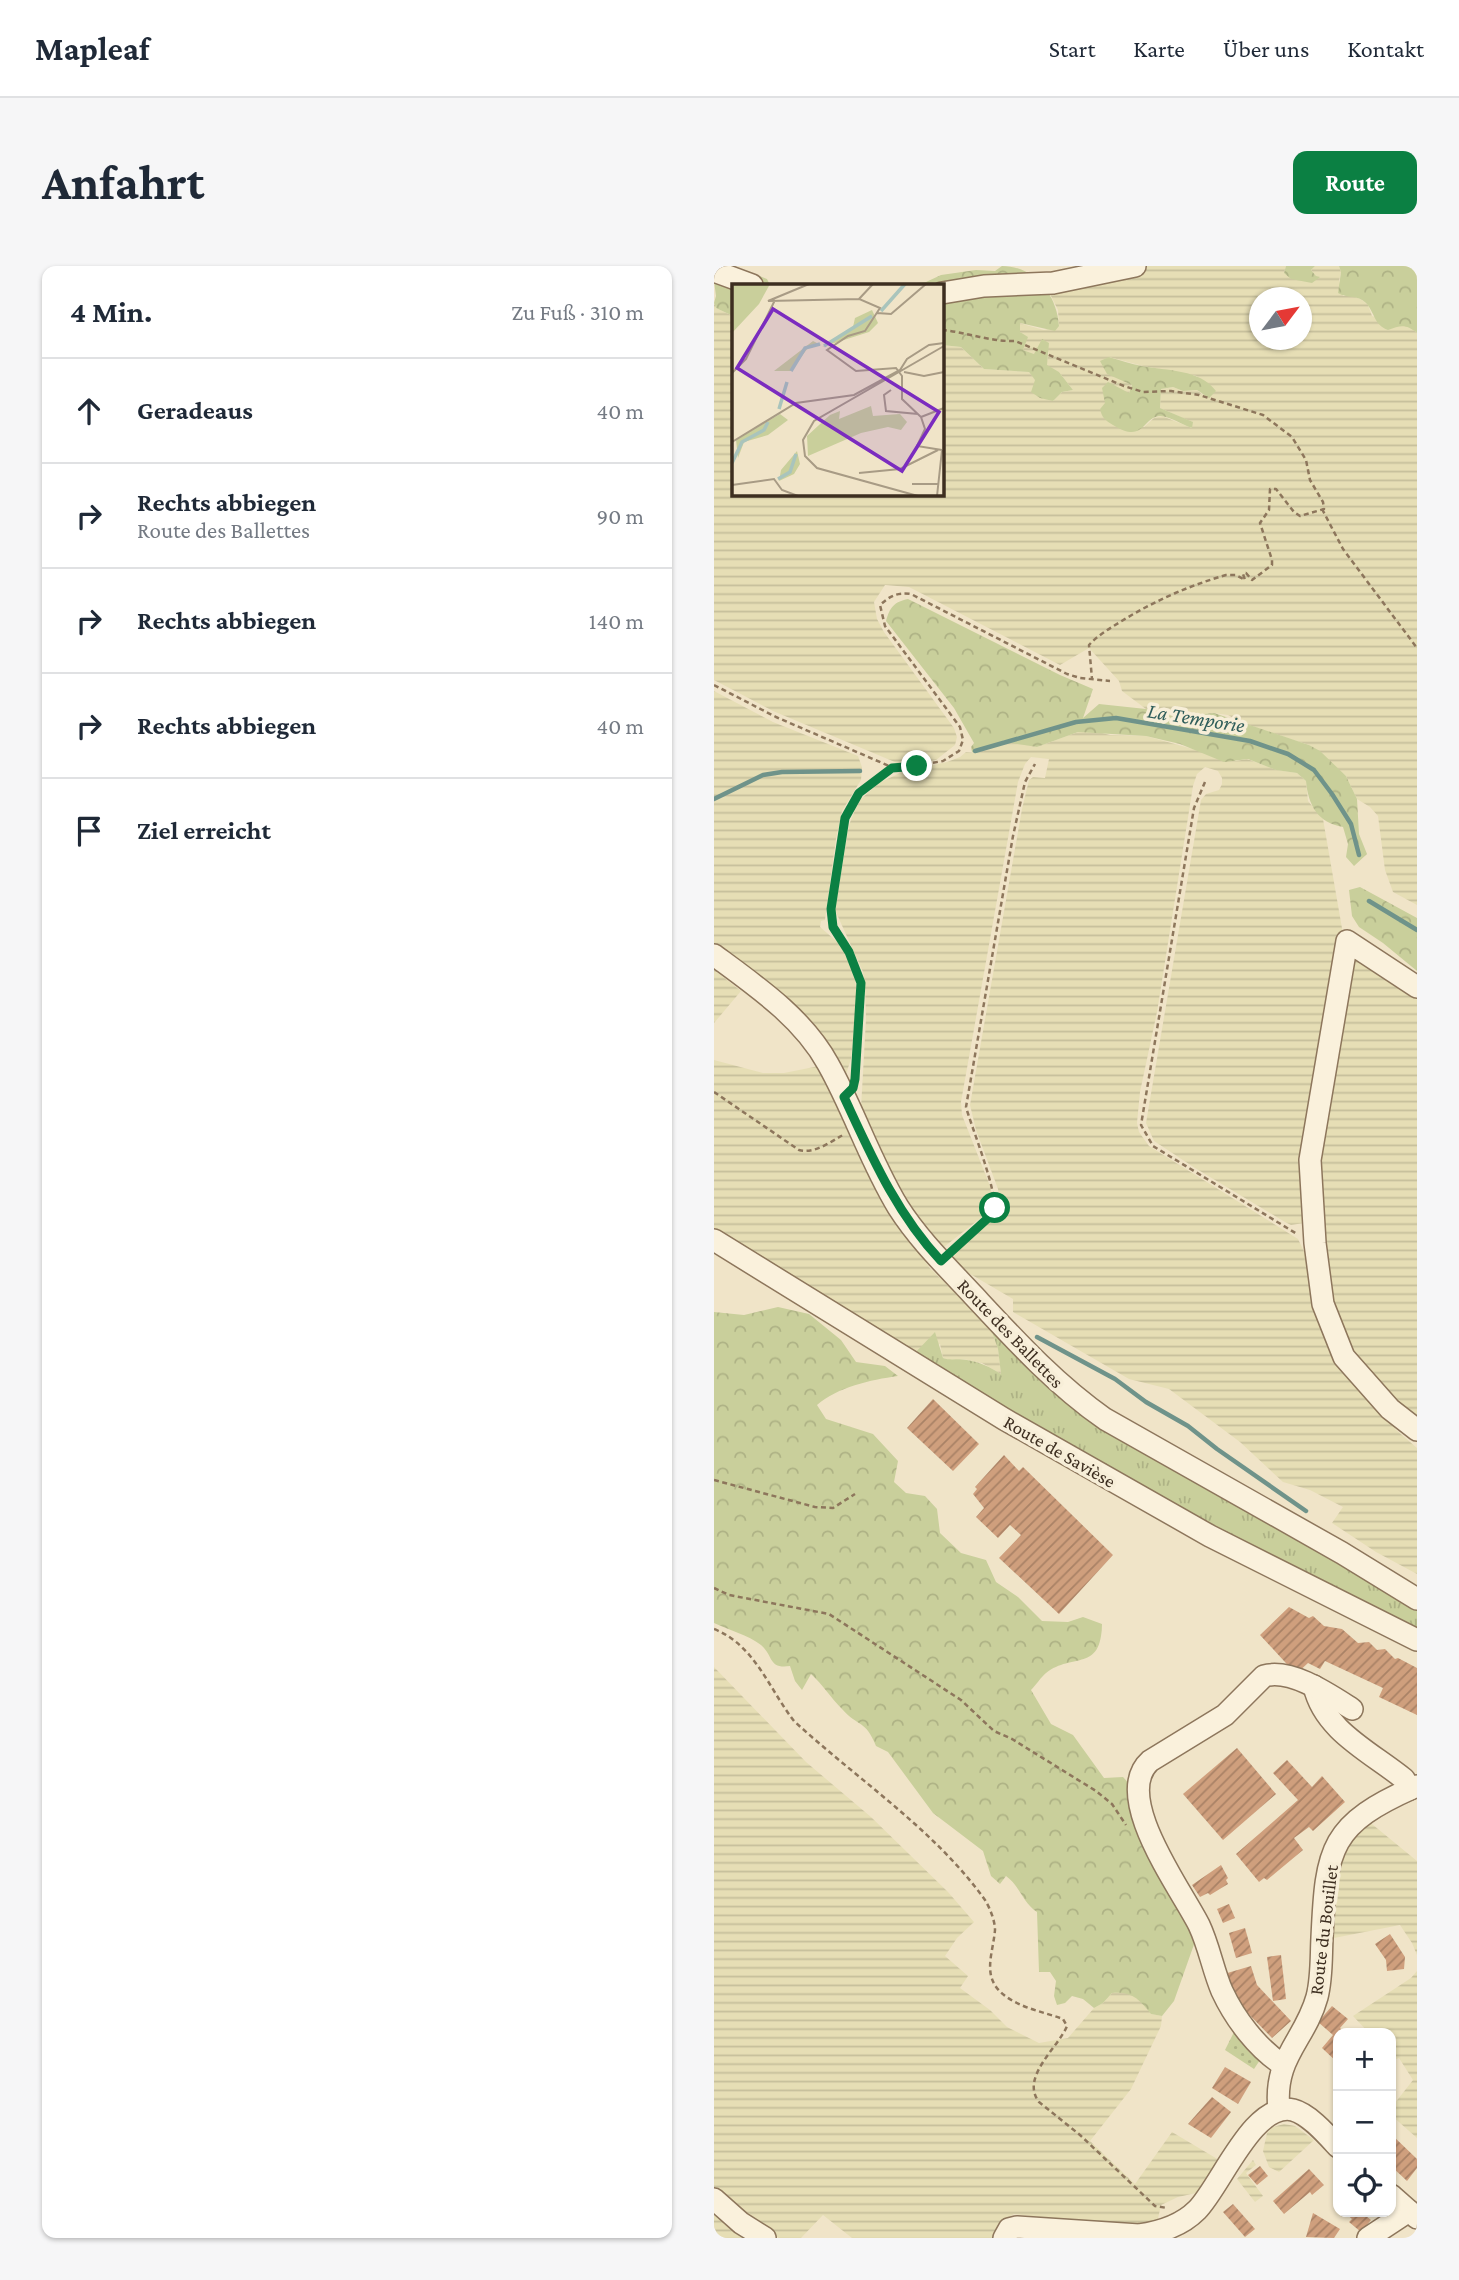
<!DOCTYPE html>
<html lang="de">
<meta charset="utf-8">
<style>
:root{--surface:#fff;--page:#f6f6f7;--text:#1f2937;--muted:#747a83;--line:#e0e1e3;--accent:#0b8043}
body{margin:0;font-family:"Crimson Pro",serif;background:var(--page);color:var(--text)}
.controls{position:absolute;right:21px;bottom:21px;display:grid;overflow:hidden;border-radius:14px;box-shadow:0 2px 5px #0004}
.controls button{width:63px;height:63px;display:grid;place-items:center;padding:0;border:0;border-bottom:2px solid var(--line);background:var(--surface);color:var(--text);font:35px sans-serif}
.compass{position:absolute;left:535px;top:21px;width:63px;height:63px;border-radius:50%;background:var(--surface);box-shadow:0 2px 5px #0004;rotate:58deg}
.stop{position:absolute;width:21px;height:21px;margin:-16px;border:5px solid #0b8043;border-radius:50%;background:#fff}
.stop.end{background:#0b8043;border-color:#fff;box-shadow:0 2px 7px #0008}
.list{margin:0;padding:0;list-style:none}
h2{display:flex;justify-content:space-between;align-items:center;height:91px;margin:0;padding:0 28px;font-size:30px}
h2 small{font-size:23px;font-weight:400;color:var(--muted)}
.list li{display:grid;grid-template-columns:46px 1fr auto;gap:21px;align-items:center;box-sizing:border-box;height:105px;padding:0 28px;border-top:2px solid var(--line)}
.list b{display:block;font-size:26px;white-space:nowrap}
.list p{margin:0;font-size:23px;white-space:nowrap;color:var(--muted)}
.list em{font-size:23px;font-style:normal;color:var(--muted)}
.icon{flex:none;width:38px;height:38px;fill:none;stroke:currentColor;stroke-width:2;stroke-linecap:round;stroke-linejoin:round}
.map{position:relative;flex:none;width:703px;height:1972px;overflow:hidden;border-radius:14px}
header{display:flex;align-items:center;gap:42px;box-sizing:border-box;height:98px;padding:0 35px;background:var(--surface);border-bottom:2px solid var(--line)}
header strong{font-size:33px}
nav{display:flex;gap:38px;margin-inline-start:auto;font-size:24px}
.intro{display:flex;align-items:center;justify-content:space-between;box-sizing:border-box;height:168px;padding:0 42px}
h1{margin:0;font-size:49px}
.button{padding:18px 32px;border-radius:14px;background:var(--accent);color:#fff;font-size:24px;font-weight:700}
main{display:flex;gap:42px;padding:0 42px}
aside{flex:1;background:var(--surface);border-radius:14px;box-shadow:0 2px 5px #0004}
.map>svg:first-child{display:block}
.farmland{fill:url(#farmland-rules);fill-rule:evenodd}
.grass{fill:url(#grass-tufts)}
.forest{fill:url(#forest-crowns)}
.garden{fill:url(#garden-dots)}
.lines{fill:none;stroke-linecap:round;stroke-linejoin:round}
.stream{stroke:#6f938a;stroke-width:4.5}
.building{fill:url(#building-hatch)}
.minor-casing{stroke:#8d765c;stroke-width:24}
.path{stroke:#8d765c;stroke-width:2.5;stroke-dasharray:5 3.5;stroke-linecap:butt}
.minor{stroke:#faf1dc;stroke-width:21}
.route{stroke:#0b8043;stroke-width:9}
.labels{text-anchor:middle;stroke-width:7;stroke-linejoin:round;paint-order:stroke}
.street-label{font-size:19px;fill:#3d2e20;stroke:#f7eed8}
.water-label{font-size:21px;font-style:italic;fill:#2f5d5a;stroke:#f7eed8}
.inset-river{fill:none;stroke:#a9c4bc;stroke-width:3.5}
.inset-road{fill:none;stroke:#a89b85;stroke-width:2}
.view{fill:#7b2cbf;fill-opacity:0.15;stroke:#7b2cbf;stroke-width:3.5}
.inset-edge{fill:none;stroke:#3d2e20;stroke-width:3.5}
</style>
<header>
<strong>Mapleaf</strong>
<nav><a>Start</a><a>Karte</a><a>Über uns</a><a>Kontakt</a></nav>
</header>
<div class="intro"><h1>Anfahrt</h1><a class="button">Route</a></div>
<main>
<aside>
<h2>4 Min.<small>Zu Fuß · 310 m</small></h2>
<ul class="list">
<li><svg class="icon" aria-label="ahead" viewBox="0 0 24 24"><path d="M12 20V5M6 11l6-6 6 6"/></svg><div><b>Geradeaus</b></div><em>40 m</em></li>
<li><svg class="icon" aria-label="right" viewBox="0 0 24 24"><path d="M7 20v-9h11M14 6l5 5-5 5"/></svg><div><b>Rechts abbiegen</b><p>Route des Ballettes</p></div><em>90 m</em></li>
<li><svg class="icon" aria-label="right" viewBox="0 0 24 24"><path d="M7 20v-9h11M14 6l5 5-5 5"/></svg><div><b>Rechts abbiegen</b></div><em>140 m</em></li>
<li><svg class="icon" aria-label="right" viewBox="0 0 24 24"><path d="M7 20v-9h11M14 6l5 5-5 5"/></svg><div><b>Rechts abbiegen</b></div><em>40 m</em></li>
<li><svg class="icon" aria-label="arrive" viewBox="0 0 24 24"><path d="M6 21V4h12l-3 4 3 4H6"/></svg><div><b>Ziel erreicht</b></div></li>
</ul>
</aside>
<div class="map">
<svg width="703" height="1972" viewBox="0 0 703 1972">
<defs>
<pattern id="farmland-rules" width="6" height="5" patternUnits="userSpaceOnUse" patternTransform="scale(1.75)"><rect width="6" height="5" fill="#e6deb5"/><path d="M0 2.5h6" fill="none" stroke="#c6bf9b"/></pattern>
<pattern id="grass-tufts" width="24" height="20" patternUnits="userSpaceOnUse" patternTransform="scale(1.75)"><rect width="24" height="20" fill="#c9cf9b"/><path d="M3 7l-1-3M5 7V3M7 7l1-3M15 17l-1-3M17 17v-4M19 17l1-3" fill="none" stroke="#aeb285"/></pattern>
<pattern id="forest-crowns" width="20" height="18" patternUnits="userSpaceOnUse" patternTransform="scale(1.75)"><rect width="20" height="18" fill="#c9cf9b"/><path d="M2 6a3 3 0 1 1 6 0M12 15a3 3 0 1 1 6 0" fill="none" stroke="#aeb285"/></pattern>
<pattern id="garden-dots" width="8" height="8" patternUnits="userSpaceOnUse" patternTransform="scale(1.75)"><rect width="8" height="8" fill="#c9cf9b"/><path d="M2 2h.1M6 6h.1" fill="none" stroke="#aeb285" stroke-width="1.8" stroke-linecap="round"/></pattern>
<pattern id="building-hatch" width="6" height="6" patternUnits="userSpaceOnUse" patternTransform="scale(1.75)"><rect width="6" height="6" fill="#cf9f7d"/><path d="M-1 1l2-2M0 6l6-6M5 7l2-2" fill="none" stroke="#a98266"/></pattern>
</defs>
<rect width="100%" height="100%" fill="#f0e4c8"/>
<g class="farmland">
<path d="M390 0H572L570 7 602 10 597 4 601 0H625L627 6 625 15 629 30H639L648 34 654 39 658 50 695 60 703 67V639L679 626 671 604 664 550 656 541 643 533 632 510 595 479 531 458 514 449 500 447 460 451 432 443 408 425 405 415 375 382 346 399 195 321 171 319 160 336 163 353 170 366 240 462 243 471 241 479 222 494 188 499 59 445 0 414V37L2 42 19 50V228H228V79L247 81 270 103 315 106 339 135 348 126 359 124 345 106 332 100 335 86 320 88 309 84 311 75 306 66 305 57 330 64 345 60 344 44 336 28ZM545 32H587V74H545ZM395 91 429 100 483 110 489 129 483 124 469 125 459 121 447 123 446 142 478 156V162L448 150 440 152 430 161 386 143 391 138 415 127 418 118 407 113Z"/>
<polygon points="0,425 59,456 144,490 148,501 147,514 128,545 122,573 111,654 107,655 106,661 127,679 134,689 141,713 143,729 137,793 132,808 0,682"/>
<polygon points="380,465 396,469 432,470 522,495 533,493 563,504 583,507 592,515 594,535 609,553 629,668 590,957 577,959 571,956 481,902 440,875 432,857 487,534 492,528 505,524 508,518 508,512 504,505 491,501 483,508 479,520 443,746 426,826 423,857 425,866 435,880 584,973 602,1010 603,1039 678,1152 681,1163 703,1182 703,1308 662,1286 618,1257 629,1241 596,1224 569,1216 526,1176 455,1123 415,1113 299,1046 299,1033 246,1002 239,996 241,986 279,951 286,938 284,923 262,864 256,839 308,543 315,514 319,511 331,512 335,493 317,491 311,498 304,516 247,836 248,849 276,920 279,936 273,947 230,981 222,981 183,924 147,842 152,753 151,720 149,706 121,644 135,559 141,544 147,533 165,517 188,506 233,496 246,491 252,486 263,487 291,474 323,481 364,466"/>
<polygon points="639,690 703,721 703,1156 649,1110 618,1058 603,906"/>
<polygon points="0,704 27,725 0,757"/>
<polygon points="0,794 49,807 70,807 105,800 180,951 215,1001 277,1063 284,1083 287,1108 268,1097 249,1093 234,1094 229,1092 226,1078 200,1088 0,965"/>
<polygon points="0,1401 92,1496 157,1551 234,1626 260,1656 243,1672 231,1690 254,1710 246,1722 276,1744 293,1761 325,1777 354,1772 380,1742 389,1737 398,1727 414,1726 427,1734 437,1748 448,1750 447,1760 417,1823 376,1875 421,1918 458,1866 505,1894 482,1927 464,1931 447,1939 443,1957 430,1960 398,1959 300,1948 288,1955 278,1972 138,1972 109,1949 87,1972 65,1972 25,1950 0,1927"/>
<polygon points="653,1554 703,1595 703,1689 698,1677 686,1659 610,1674 619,1595"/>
<polygon points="703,1705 703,1872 677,1849 677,1842 699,1814 685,1792 679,1794 677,1792 677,1767 655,1767 639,1750 697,1712"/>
<polygon points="570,1858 581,1860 600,1874 565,1906 555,1901 549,1885 553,1867 559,1861"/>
<polygon points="539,1894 542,1899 532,1907 549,1930 541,1936 523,1913"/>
<polygon points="0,1940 41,1972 0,1972"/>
</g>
<path class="grass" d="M277 1063 306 1090 703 1341V1365L538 1282 365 1186 200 1088 221 1066 229 1092C237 1095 244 1092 253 1094 266 1096 276 1101 287 1108L284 1083Z"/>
<g class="forest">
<path d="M288 0C321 0 343 29 345 60L341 65 306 57V66L314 71 309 84 320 88 328 73 335 77 333 99 345 106 359 124 348 126 339 135 326 132 317 126 321 114 315 106 270 103 247 81 228 79V19H184L212 16 227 9 262 4 281 5Z"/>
<polygon points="572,0 601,0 597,4 602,10 606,11 598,17 577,13 570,7"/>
<path d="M625 0H703V67C692 58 687 59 674 64 660 59 661 47 652 37 643 28 633 33 624 27L627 6Z"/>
<polygon points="43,9 53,13 56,19 19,19 19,50 2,42 0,37 2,30 0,15"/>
<path d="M395 91C406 94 417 98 428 100 453 105 486 103 502 125L495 132 483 124 469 125 459 121 447 123 446 142 479 156 478 162C469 159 457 151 447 150 428 150 431 179 399 159 391 154 388 152 386 143L391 137 388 122 394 116 415 127 418 119 393 108 386 95Z"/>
<path d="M194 333 346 409 379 423 369 452 385 438 432 443 460 451 500 447 595 479 606 485 632 510 643 533 645 568 653 588 640 600 632 591 634 578 629 561C604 557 594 539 592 515L583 507 562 504 534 493 510 496 466 478 432 470 364 466 323 481 298 477 291 474 263 487 258 486 257 481 260 477 240 442 172 355C176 341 180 336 194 333Z"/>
<polygon points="646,621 703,652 703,705 669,677 645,661 638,650 635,624"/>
<path d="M64 1041 95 1048 127 1074 142 1096 171 1100 184 1110C156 1114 124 1121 103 1139L112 1153 159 1168 184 1195 180 1216 192 1227 211 1230 223 1243 226 1267 247 1287 272 1294 282 1316 304 1331 328 1355 354 1356 369 1351 388 1358C387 1407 359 1386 332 1407 327 1411 322 1419 317 1424L337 1458 359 1469 390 1512 409 1511 422 1525 453 1627 468 1635 483 1670 460 1735 448 1750 437 1748C425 1733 418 1725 398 1727L389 1737 380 1742 369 1733 358 1730 351 1737 343 1739 340 1730 342 1715 336 1706H325L323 1646C309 1637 306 1620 292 1610L286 1618 277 1610 269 1585 219 1547 174 1486 162 1480C151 1453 145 1462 128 1443 117 1432 109 1419 97 1408L88 1424 81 1415 76 1400C54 1403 60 1390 47 1379 34 1369 15 1364 0 1357V1046L30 1049Z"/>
</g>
<polygon class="garden" points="520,1766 538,1777 548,1791 540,1803 511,1784"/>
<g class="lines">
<g class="stream">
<polyline points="261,485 362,456 402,452 536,475 574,488 600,504 618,528 637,558 645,589"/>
<polyline points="0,533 49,509 68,506 146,505"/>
<polyline points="655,635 703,664"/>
<polyline points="323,1071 401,1113 432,1136 474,1160 503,1183 592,1245"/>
</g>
</g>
<g class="building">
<polygon points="219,1133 265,1178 239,1205 193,1162"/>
<polygon points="290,1189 305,1205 309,1201 399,1289 345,1348 285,1292 307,1269 296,1259 284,1272 262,1251 270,1242 259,1228 263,1223 261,1221"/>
<polygon points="575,1341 595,1352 599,1350 610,1360 628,1363 644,1377 655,1376 663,1384 671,1383 681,1393 684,1392 703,1402 703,1449 665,1431 669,1422 611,1395 606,1403 594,1397 582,1408 546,1369"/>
<polygon points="523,1482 562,1528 509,1574 469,1528"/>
<polygon points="573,1494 598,1521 608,1510 631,1536 599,1565 595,1561 580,1572 589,1584 553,1614 550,1612 545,1616 522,1588 584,1534 559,1507"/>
<polygon points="507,1599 514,1612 512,1614 514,1618 496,1629 494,1627 486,1631 478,1619"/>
<polygon points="515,1638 521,1652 509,1657 503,1643"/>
<polygon points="531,1662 538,1687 522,1692 515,1667"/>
<polygon points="676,1668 691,1691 690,1703 673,1705 672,1694 661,1678"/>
<polygon points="567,1689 572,1733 559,1735 553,1691"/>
<polygon points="537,1700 543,1719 577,1755 558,1772 521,1734 510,1708"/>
<polygon points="618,1740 634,1753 626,1762 631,1767 624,1767 624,1797 608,1782 619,1769 604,1756"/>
<polygon points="511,1801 537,1816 524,1838 498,1822"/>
<polygon points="498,1831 517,1846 497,1872 474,1858"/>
<polygon points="677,1868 703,1893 703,1902 693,1915 677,1900"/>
<polygon points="546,1900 554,1910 543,1919 534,1909"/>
<polygon points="595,1903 610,1919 598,1929 596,1926 570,1948 559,1935"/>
<polygon points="519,1938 541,1963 531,1971 509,1946"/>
<polygon points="630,1946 656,1946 652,1950 657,1954 647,1966 635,1956 638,1953"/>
<polygon points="599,1947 626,1963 620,1972 592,1971"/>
</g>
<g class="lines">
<g class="minor-casing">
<g id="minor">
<polyline points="0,5 38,19"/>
<polyline points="228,27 270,20 339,17 421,0"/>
<path d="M0 689C42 720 89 752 114 798 140 844 156 895 184 941 205 974 233 1001 260 1030 301 1074 341 1118 391 1153L628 1287 703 1333"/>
<polyline points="703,721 633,675 596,894 601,977 609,1038 630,1091 676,1143 703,1164"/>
<polyline points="0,974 290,1153 496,1270 703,1374"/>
<path d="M600 1420C610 1465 657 1486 690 1513L696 1523"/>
<path d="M569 1799C543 1782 521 1753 508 1725 499 1704 495 1680 485 1659 467 1623 397 1530 436 1495L511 1449 550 1410C577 1402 616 1429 638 1443"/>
<path d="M565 1844C559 1791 591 1775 603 1731 608 1712 607 1691 608 1672 612 1581 616 1558 703 1520"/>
<polyline points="677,1929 703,1952"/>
<polyline points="0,1933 27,1957 51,1972"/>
<path d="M290 1972 295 1963 303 1961 425 1969C447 1966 467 1960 483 1944 507 1920 539 1835 579 1844 595 1848 613 1869 624 1881"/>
<polyline points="654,1972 695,1945"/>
</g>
</g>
<g class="path">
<path d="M228 64C251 66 277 76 301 75L410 120 429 126 457 125 485 129 549 149 578 171 592 194 596 214 609 236 610 243 586 250 580 246 562 223H556L555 244 546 257 558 294V299L538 314 532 307 529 308 531 314 522 309H512C474 320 440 335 406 356 395 363 384 369 375 379L378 413"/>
<polyline points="608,243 629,283 703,382"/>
<path d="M0 419 62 451 182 503 229 495 245 485 249 474 246 461 171 360 166 339C176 330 183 326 197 328L353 408 366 412 396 415"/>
<polyline points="491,516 480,542 427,859 439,880 583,968"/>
<polyline points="141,813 147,717 135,686 119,661 117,643 131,552 145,527 178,502"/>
<path d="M0 826 85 884C101 888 116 876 129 869"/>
<path d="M240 982C253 971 271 959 279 944 286 931 257 860 252 841L299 570 311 516 321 498"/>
<polyline points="0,1214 101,1241 119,1242 141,1228"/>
<polyline points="0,1322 15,1329 115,1348 247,1434 280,1465 298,1473 382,1525 398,1538 412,1559"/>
<path d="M0 1363C41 1379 55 1423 80 1455 144 1514 221 1564 271 1634 276 1642 281 1655 281 1664 279 1688 267 1711 290 1729 306 1742 330 1746 349 1753L353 1760C344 1782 306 1811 325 1836L366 1869 441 1940 453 1942"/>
</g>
<use href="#minor" class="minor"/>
</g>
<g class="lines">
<path class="route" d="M203 500 178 502 145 527 131 552 117 643 119 661 135 686 147 717 141 813 139 822 130 831C157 889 182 947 227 995L273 953 281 942"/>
</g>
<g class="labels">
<g class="street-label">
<text transform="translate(297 1067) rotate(46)" y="7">Route des Ballettes</text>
<text transform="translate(346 1185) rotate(30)" y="7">Route de Savièse</text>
<text transform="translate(609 1664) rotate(-83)" y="7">Route du Bouillet</text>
</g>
<g class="water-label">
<text transform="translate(482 452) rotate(9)" y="7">La Temporie</text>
</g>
</g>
<g transform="translate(18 18)">
<rect width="212" height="212" fill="#f0e4c8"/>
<path d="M0 0H38L27 20 0 49ZM140 26 146 39 137 48 90 63 121 43 123 34ZM81 57 89 61H78L59 87H42ZM139 122 141 132 168 130 175 138 169 146 156 143 129 149 76 172 75 152 98 131 108 127 107 135ZM48 130 56 136 36 151 12 158 6 174 4 156ZM65 167 68 180 62 190 47 197 49 186Z" fill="#c9cf9b"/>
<path class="inset-river" d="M149 27 173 0M92 62 140 32M59 87 73 64 88 60M47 125 55 98M0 179 10 158 32 146 36 138M46 195 58 188 64 170"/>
<path class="inset-road" d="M77 0 36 17 127 15M141 0 127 15 148 24 133 47 116 52 95 66 124 87 164 84 170 92V115L189 133 193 145 185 162 210 166M145 29 159 30 194 0M172 88 192 92 212 88M0 89 14 75 43 16M159 106 152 111 154 127 186 130M189 133 212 124M0 158 64 119 122 111 168 86 175 75 197 61 212 59M127 189 168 185 206 166M180 200H207M0 201 42 195 50 206 66 212M186 212 85 184 73 172 71 156 82 137 212 62M205 212 210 166"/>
<path class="view" d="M41 25 207 128 170 187 5 84Z"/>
<rect width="212" height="212" class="inset-edge"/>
</g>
</svg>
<div class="controls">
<button>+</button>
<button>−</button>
<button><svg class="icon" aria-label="locate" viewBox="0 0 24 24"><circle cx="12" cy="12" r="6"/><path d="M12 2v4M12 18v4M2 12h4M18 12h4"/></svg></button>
</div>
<svg class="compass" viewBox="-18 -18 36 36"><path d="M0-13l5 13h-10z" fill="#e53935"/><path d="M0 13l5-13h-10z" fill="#747a83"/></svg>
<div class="stop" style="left:281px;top:942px"></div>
<div class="stop end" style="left:203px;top:500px"></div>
</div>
</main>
